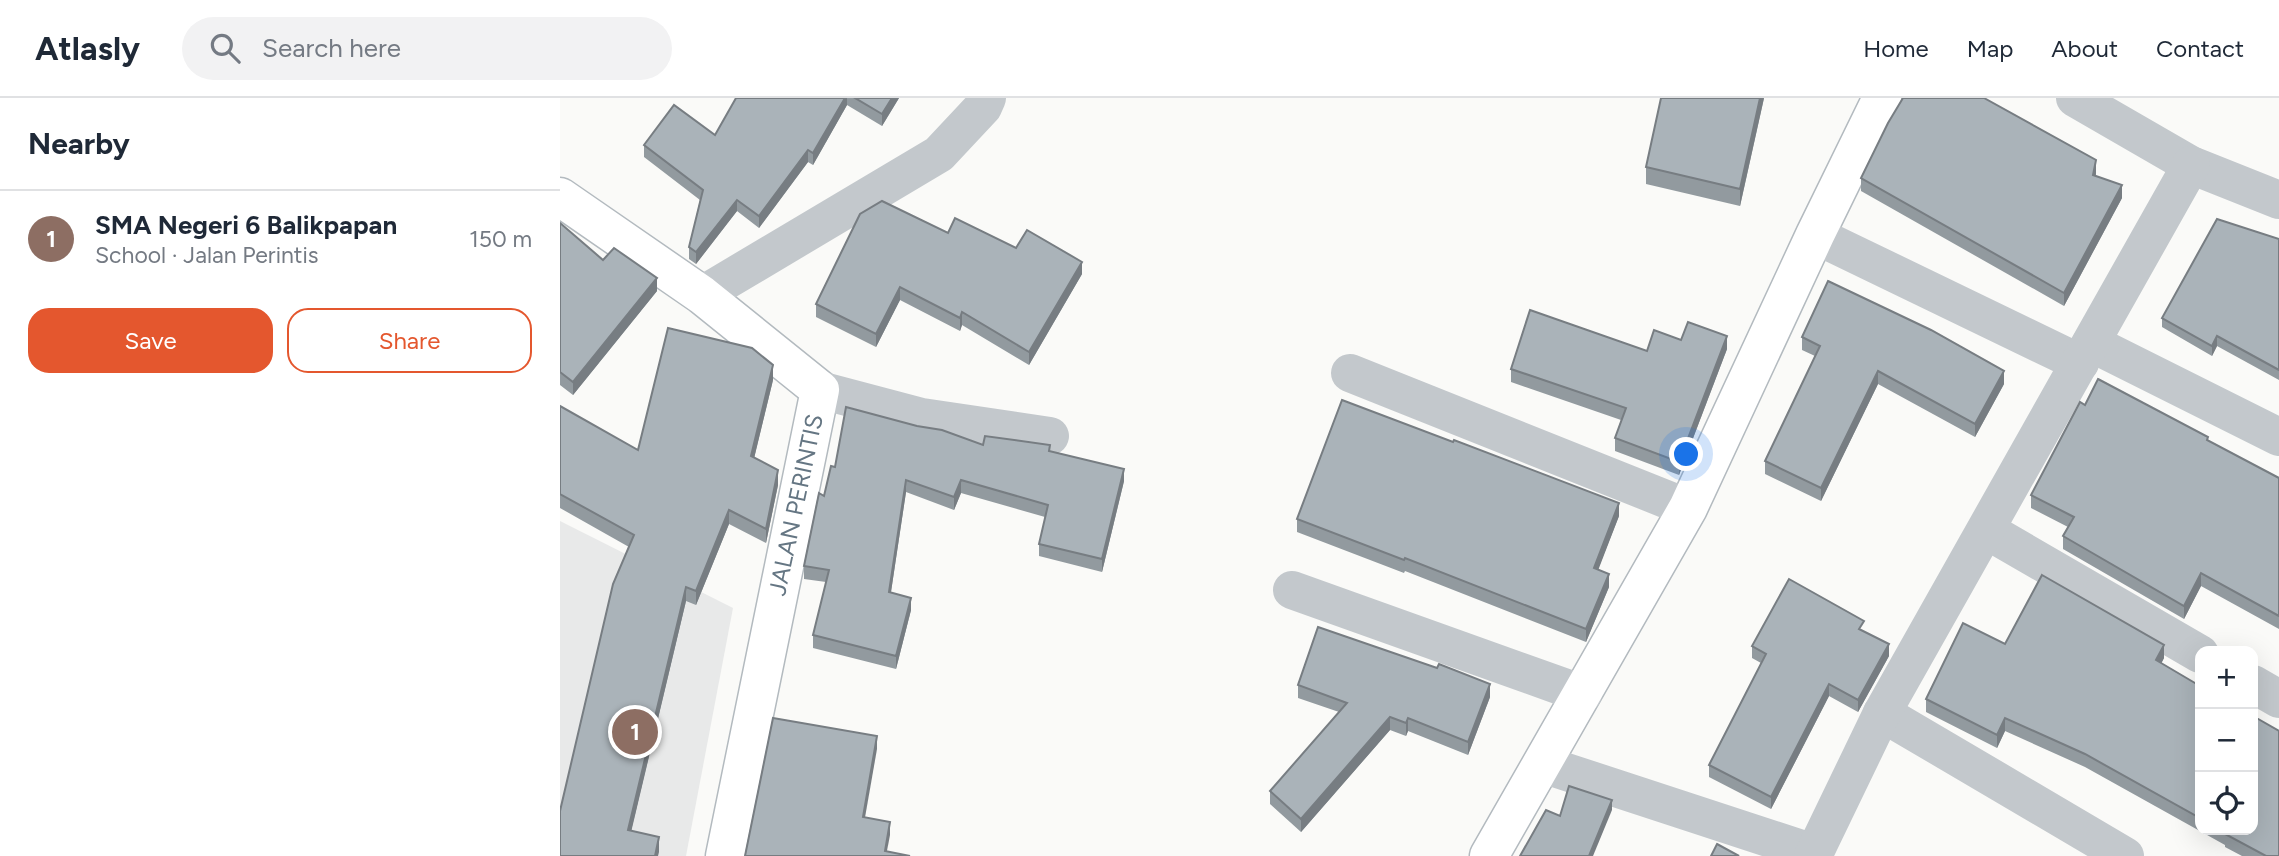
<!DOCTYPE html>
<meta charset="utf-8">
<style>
:root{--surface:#fff;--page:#f2f2f3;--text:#1f2937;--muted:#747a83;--line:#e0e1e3;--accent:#e4572e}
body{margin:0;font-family:Figtree,sans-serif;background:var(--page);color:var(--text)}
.controls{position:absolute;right:21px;bottom:21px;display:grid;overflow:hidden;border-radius:14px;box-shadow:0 7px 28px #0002}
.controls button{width:63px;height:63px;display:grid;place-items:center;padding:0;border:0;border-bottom:2px solid var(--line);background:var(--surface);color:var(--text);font:35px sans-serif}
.you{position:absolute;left:1127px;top:357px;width:24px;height:24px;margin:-18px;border:5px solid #fff;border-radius:50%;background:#1a73e8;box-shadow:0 0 0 10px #1a73e833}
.badge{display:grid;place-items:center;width:46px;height:46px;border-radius:50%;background:var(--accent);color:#fff;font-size:23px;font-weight:700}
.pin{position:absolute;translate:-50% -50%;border:4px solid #fff;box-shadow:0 2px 7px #0006}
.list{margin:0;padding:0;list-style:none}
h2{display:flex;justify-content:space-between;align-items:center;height:91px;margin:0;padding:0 28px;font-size:30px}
h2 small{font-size:23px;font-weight:400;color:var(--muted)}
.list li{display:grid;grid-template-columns:46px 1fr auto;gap:21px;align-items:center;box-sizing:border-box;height:98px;padding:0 28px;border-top:2px solid var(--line)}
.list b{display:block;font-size:26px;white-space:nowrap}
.list p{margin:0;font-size:23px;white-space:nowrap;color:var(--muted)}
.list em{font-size:23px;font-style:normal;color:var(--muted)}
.actions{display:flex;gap:14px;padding:21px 28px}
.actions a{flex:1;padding:16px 0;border:2px solid var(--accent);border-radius:21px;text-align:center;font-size:24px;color:var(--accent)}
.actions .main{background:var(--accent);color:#fff}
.icon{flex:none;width:38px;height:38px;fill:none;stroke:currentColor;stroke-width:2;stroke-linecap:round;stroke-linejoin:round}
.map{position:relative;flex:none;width:1719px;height:758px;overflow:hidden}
header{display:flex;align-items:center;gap:42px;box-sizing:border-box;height:98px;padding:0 35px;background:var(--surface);border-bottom:2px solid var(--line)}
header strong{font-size:33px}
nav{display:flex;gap:38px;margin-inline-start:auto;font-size:24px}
.search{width:490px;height:63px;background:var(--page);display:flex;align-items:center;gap:18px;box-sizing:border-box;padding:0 24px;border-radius:38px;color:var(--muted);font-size:26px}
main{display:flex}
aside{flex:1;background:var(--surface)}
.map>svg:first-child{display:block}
.built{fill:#e8e9e9}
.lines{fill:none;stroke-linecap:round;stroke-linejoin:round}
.secondary-casing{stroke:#b3babf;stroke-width:41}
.street{stroke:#c3c8cc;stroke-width:38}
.secondary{stroke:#fff;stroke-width:38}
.wall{fill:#929a9f}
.shaded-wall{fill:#777d82}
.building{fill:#aab3b9;stroke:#777d82;stroke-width:2}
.labels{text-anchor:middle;stroke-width:7;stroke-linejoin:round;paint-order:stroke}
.street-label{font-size:24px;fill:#657683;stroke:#fff}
</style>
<header>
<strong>Atlasly</strong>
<div class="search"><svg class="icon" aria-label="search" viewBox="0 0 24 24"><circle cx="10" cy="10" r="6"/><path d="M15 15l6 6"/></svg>Search here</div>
<nav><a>Home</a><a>Map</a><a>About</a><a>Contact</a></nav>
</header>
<main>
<aside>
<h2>Nearby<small></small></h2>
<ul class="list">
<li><span class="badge" style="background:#8d6e63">1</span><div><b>SMA Negeri 6 Balikpapan</b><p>School · Jalan Perintis</p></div><em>150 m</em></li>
</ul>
<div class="actions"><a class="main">Save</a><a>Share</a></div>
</aside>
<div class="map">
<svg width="1719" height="758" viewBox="0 0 1719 758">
<rect width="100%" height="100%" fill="#fafaf8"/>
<polygon class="built" points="0,423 173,510 126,758 0,758"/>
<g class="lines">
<g class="secondary-casing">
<g id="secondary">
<polyline points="0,99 142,197 260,292 165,758"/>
<polyline points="929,758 1128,410 1255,137 1322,0"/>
</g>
</g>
<g class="street">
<polyline points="1515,0 1631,67 1719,102"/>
<polyline points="1255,137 1520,265"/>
<polyline points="142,197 379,56 423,9 427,0"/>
<polyline points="1531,245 1719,339"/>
<polyline points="790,275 1128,410"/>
<polyline points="260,292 362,319 490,338"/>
<polyline points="1426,432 1640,556"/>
<polyline points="732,492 1023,596"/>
<polyline points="1693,586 1719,601"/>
<polyline points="1322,615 1565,758"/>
<polyline points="982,666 1254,755"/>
<polyline points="1253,758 1322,615 1631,67"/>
</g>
<use href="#secondary" class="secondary"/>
</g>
<g class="wall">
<polygon points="176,0 339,0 322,28 287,7 253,67 248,64 199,130 177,113 136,166 129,161 129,149 140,102 84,59 84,47 155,37"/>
<polygon points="1204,0 1180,108 1086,86 1086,69"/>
<polygon points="1536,75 1536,78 1562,100 1504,208 1301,93 1301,80"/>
<polygon points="0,125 43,162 97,193 13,297 0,287"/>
<polygon points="388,135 456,150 522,176 469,267 402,227 400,233 340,202 316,249 256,219 256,206"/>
<polygon points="1719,141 1719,282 1657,248 1652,258 1602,229 1602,220"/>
<polygon points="1242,239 1444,286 1415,339 1318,286 1261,403 1205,376 1205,363 1255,258 1242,252"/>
<polygon points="1121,242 1167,251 1119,377 1055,353 1055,340 1061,322 951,284 951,271 1087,253"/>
<polygon points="213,282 194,360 218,387 206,445 169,426 136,507 126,503 71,733 99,754 0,758 69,449 0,410 0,308 78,352"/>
<polygon points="1525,307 1648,343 1719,380 1719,531 1641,488 1624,521 1503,451 1503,438 1508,429 1471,410 1471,397"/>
<polygon points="423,347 490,353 564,383 542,474 479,458 479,446 485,419 401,395 394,412 346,394 331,494 351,512 336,571 253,550 253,537 266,484 244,481 244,468 264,398 275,369"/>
<polygon points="1059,418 1038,471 1049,489 1026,544 845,473 844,475 737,434 737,421"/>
<polygon points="1304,533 1329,558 1298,614 1269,598 1211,711 1149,679 1149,667 1201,565 1192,560 1192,548"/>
<polygon points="1445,546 1604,560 1601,566 1640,588 1640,732 1693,732 1719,758 1682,758 1665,749 1665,747 1525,669 1445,633 1437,650 1366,614 1366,601"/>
<polygon points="738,587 930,599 908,657 848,633 846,638 830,632 741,734 710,706 710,693 779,614 738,600"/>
</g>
<g class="shaded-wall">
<polygon points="285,0 287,0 287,7 253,67 253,55"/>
<polygon points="332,0 339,0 322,28 322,16"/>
<polygon points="1200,0 1204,0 1180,108 1180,91"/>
<polygon points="248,52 248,64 199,130 199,118"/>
<polygon points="1536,62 1536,75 1533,90 1533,77"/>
<polygon points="1562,87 1562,100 1504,208 1504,195"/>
<polygon points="177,102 177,113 136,166 136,154"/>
<polygon points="522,164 522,176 469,267 469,254"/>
<polygon points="97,180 97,193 13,297 13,284"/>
<polygon points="340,189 340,202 316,249 316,236"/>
<polygon points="402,214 402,227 400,233 400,220"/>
<polygon points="1167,238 1167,251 1119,377 1119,364"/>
<polygon points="1657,238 1657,248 1652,258 1652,248"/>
<polygon points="213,267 213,282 191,373 191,358"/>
<polygon points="1318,273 1318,286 1261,403 1261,390"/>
<polygon points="1444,273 1444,286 1415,339 1415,326"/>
<polygon points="564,371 564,383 542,474 542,461"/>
<polygon points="218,372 218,387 206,445 206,431"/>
<polygon points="346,382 346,394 329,507 329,494"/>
<polygon points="401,382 401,395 394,412 394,399"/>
<polygon points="1059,405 1059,418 1034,483 1034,470"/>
<polygon points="169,412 169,426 136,507 136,493"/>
<polygon points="1641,475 1641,488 1624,521 1624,508"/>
<polygon points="1049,476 1049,489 1026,544 1026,531"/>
<polygon points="126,489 126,503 68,747 68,732"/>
<polygon points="351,500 351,512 336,571 336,558"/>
<polygon points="1329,546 1329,558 1298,614 1298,602"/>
<polygon points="1604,547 1604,560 1596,575 1596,562"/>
<polygon points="930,586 930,599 908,657 908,644"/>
<polygon points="1269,586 1269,598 1211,711 1211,699"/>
<polygon points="830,619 830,632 741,734 741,721"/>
<polygon points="848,620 848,633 846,638 846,625"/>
<polygon points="1445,620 1445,633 1437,650 1437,637"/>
<polygon points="317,638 317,651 303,731 303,719"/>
<polygon points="1052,702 1052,712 1033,758 1029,758"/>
<polygon points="330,724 330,737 326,758 325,753"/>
<polygon points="99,739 99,754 98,758 95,758"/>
</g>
<g class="building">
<polygon points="176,0 285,0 253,55 248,52 199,118 177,102 136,154 129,149 143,92 84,47 114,7 155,37"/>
<polygon points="295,0 332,0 322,16"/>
<polygon points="1101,0 1200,0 1180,91 1086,69"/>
<polygon points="1343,0 1424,0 1536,62 1533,77 1562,87 1504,195 1301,80 1328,25"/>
<polygon points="322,103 388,135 395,120 456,150 467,132 522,164 469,254 402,214 400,220 340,189 316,236 256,206 300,116"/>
<polygon points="1657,121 1719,141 1719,272 1657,238 1652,248 1602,220"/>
<polygon points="0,125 43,162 54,150 97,180 13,284 0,274"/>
<polygon points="1268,183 1371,232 1444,273 1415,326 1318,273 1261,390 1205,363 1260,248 1242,239"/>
<polygon points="970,212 1087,253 1094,232 1121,242 1128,224 1167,238 1119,364 1055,340 1066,310 951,271"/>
<polygon points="108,230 192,250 213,267 191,358 218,372 206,431 169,412 136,493 126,489 68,732 99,739 95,758 0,758 0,713 53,486 74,437 0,396 0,308 78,352"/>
<polygon points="1538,281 1648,339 1647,342 1719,380 1719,518 1641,475 1624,508 1503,438 1514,419 1471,397 1520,304 1525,307"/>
<polygon points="782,302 893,344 894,342 1059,405 1034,470 1049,476 1026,531 845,460 844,462 737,421"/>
<polygon points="286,309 357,328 382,332 423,347 425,338 490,347 489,353 564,371 542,461 479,446 488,407 401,382 394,399 346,382 329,494 351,500 336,558 253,537 269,472 244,468 259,395 264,398 271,368 275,369"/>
<polygon points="1482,477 1604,547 1596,562 1640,588 1640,720 1525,656 1445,620 1437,637 1366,601 1403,525 1445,546"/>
<polygon points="1229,481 1304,523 1299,531 1329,546 1298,602 1269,586 1211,699 1149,667 1206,556 1192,548"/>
<polygon points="758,529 877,570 879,566 930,586 908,644 848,620 846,625 830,619 741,721 710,693 787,605 738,587"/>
<polygon points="1693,618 1719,633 1719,758 1706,758 1665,736 1666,735 1661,732 1693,732"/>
<polygon points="213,620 317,638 303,719 330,724 325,753 350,758 185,758"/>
<polygon points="1009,688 1052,702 1029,758 960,758 986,712 1000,718"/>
<polygon points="1157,746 1179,758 1151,758"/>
</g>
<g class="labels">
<g class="street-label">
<text transform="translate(236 407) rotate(-78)" y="8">JALAN PERINTIS</text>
</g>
</g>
</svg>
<div class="controls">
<button>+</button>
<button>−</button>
<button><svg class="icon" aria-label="locate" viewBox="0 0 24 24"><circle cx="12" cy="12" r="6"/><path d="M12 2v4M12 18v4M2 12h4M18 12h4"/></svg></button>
</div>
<div class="you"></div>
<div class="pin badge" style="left:75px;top:634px;background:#8d6e63">1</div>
</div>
</main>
